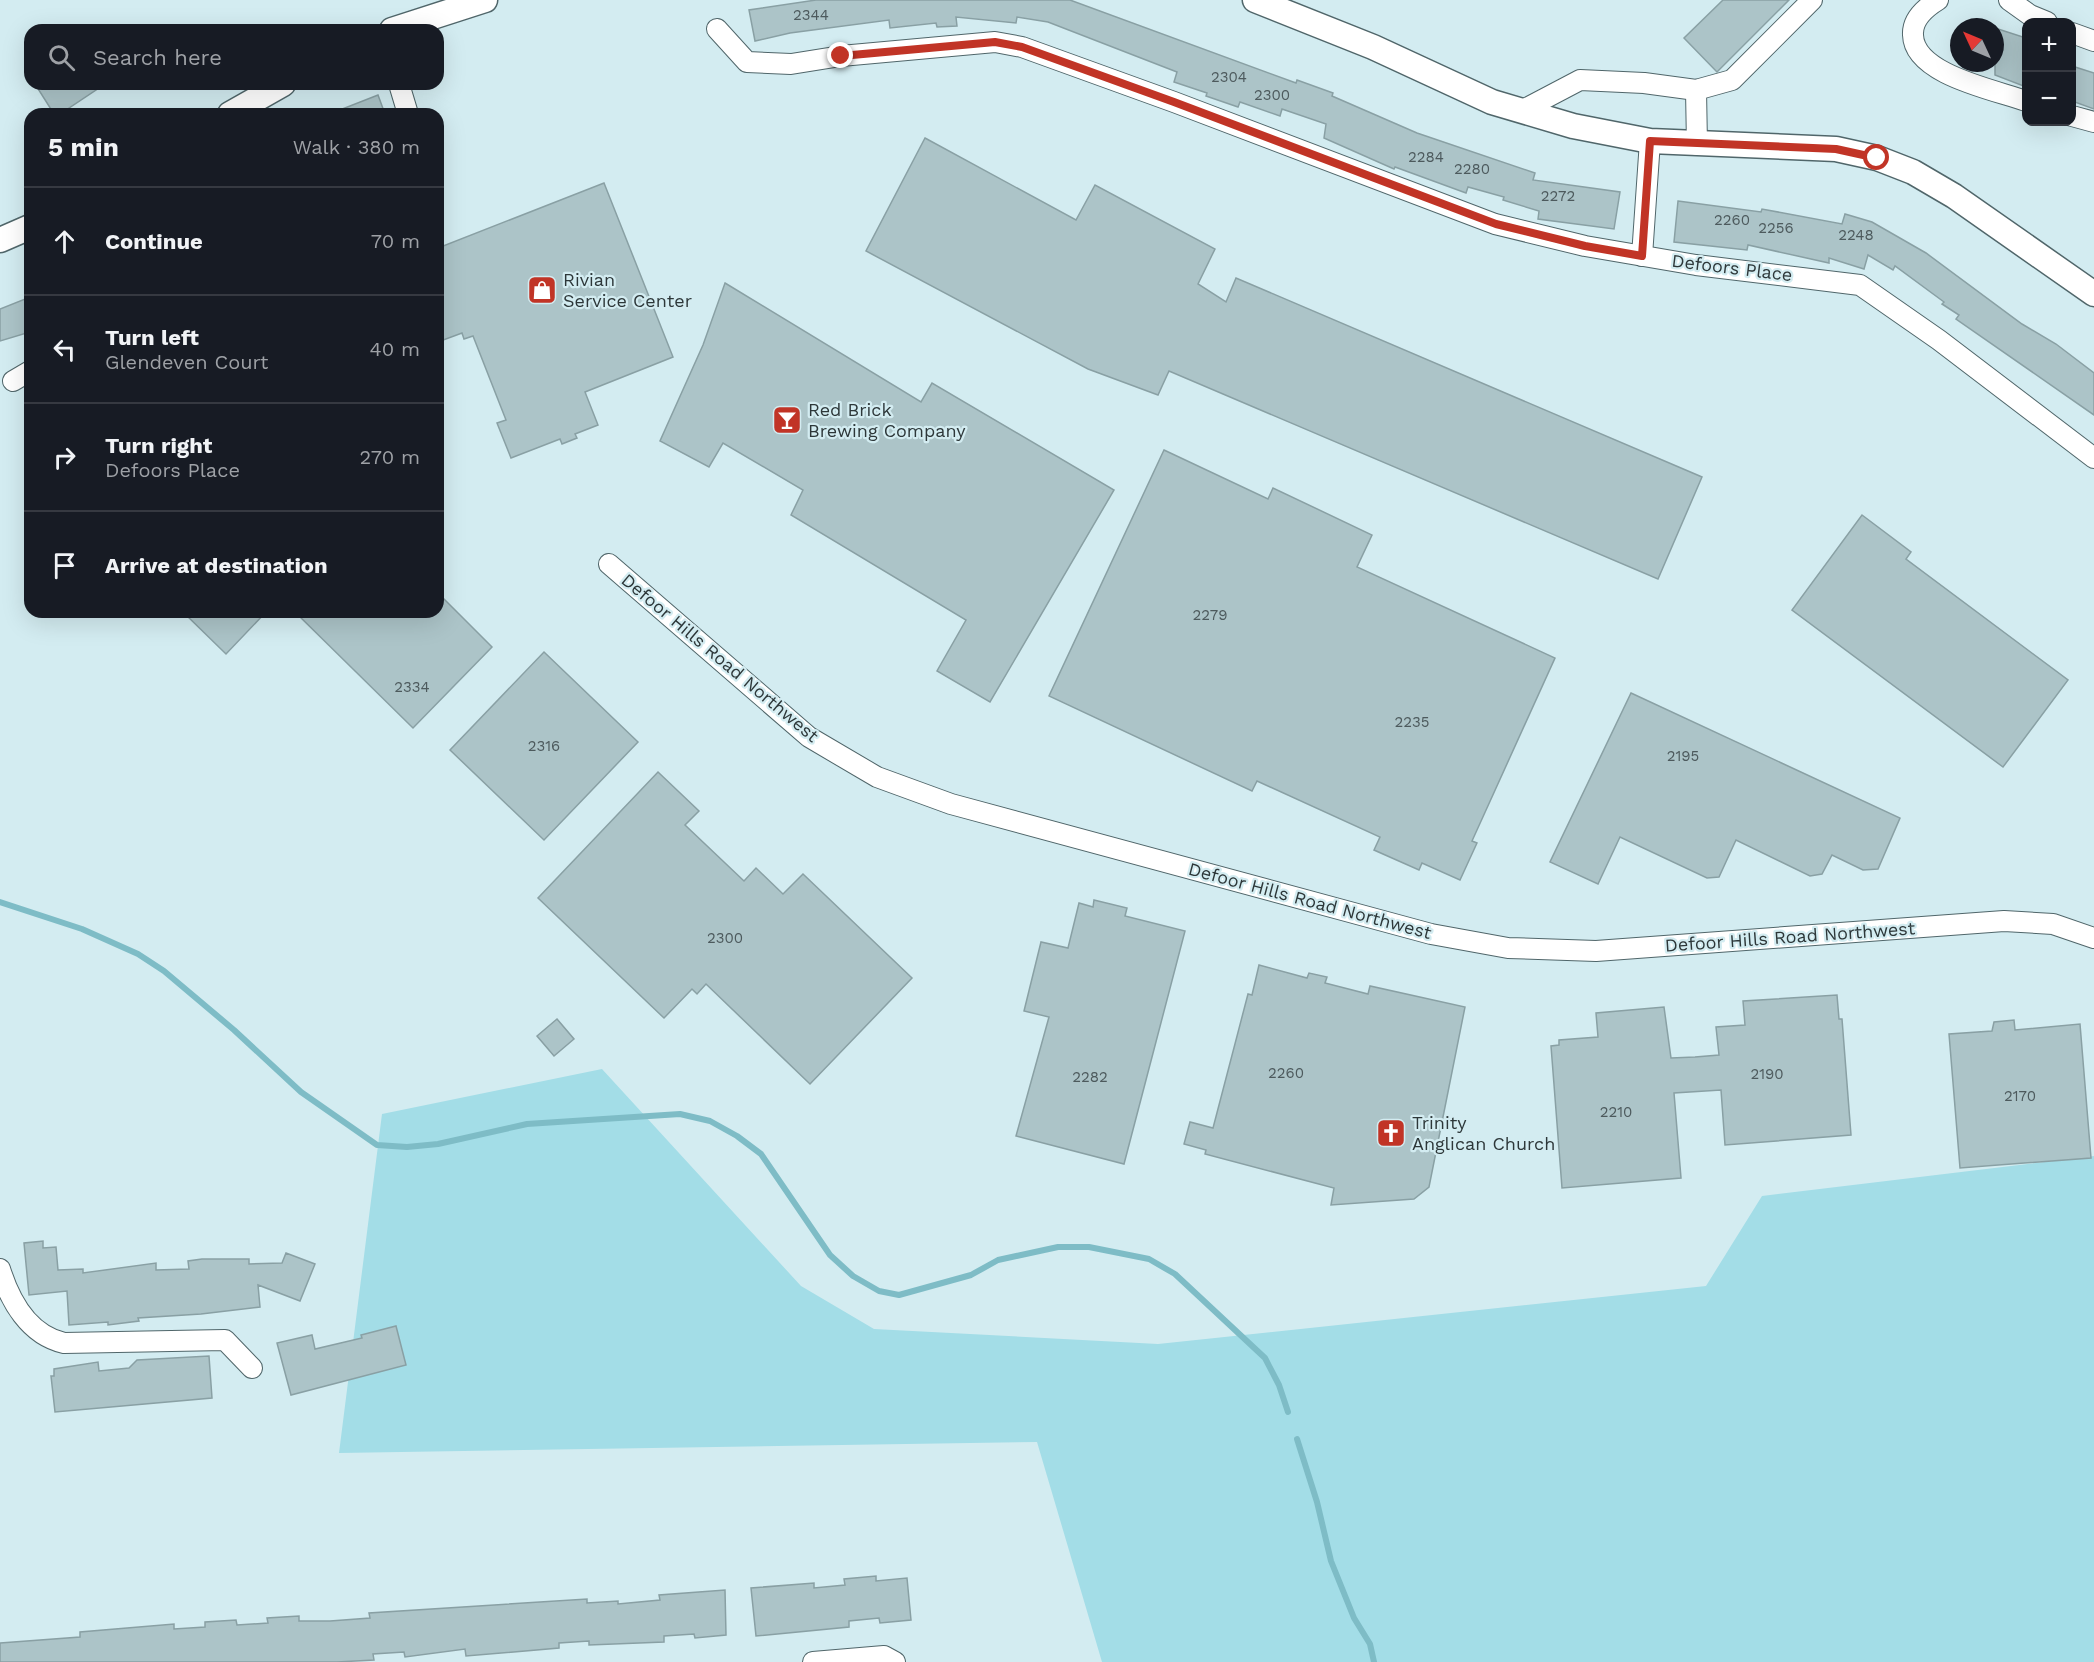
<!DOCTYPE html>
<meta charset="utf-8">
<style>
:root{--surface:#171b24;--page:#242831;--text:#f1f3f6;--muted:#9ea1a6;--line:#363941}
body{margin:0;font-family:"Work Sans",sans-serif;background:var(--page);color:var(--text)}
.controls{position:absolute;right:18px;top:18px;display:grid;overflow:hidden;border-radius:12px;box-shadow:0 6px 24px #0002}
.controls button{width:54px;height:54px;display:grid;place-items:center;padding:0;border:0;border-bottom:2px solid var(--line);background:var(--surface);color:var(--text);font:30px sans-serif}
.compass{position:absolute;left:1950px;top:18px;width:54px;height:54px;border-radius:50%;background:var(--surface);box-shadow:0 6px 24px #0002;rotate:314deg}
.stop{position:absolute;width:18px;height:18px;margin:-14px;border:4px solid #c13426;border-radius:50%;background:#fff}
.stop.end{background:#c13426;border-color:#fff;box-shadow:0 2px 6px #0008}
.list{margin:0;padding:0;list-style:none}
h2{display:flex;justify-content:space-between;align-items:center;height:78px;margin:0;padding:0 24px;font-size:26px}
h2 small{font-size:20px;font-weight:400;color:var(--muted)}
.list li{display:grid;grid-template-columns:39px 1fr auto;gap:18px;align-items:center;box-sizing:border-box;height:108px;padding:0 24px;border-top:2px solid var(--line)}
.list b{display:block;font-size:22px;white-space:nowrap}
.list p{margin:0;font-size:20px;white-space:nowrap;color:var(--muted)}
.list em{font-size:20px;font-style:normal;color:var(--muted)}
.icon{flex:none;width:33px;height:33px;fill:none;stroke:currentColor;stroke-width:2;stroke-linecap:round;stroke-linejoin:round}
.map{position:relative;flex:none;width:2094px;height:1662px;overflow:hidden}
.search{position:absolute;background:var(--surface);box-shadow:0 6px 24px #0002;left:24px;top:24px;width:420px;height:66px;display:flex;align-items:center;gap:15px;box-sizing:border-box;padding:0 21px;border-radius:18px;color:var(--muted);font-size:22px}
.panel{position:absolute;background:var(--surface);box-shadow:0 6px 24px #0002;left:24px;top:108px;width:420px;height:510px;border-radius:18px}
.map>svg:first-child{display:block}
.green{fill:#a3dde7}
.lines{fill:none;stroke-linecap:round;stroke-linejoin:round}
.stream{stroke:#7ebcc6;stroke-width:6}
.building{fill:#acc4c8;stroke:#89a0a4;stroke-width:1.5}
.minor-casing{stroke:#50666a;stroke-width:22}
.tertiary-casing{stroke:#50666a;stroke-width:27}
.minor{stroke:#fff;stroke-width:20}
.tertiary{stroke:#fff;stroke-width:24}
.route{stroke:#c13426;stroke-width:8}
.labels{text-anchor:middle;stroke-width:4.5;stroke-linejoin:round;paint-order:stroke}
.number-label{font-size:15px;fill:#4d5a5d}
.street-label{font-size:18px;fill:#2d3739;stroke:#d3ecf1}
.poi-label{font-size:18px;fill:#2d3739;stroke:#d3ecf1;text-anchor:start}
</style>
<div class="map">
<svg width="2094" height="1662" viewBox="0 0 2094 1662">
<rect width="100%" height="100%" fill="#d3ecf1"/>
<polygon class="green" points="602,1069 801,1286 874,1329 1158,1344 1706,1286 1762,1196 2094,1156 2094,1662 1102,1662 1037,1442 339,1453 382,1114"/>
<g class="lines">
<g class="stream">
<polyline points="0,902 82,929 138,954 164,971 234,1030 301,1092 377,1145 407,1147 438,1144 527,1124 680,1114 710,1121 737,1136 761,1154 830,1255 853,1276 879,1291 899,1295 971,1275 998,1260 1058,1247 1089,1247 1149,1259 1175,1274 1265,1358 1279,1385 1288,1412"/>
<polyline points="1297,1439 1317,1502 1331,1561 1354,1618 1370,1644 1374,1662"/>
</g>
</g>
<g class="building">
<polygon points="816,0 1070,0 1296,83 1297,80 1333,93 1332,96 1417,133 1535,173 1533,180 1620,192 1614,229 1538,219 1539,211 1503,200 1504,197 1468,187 1466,193 1395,167 1394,169 1324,138 1326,124 1282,109 1280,116 1240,102 1238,107 1206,96 1207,93 1174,82 1177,72 1048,22 1017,17 1016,23 956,17 957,26 937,27 936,23 890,28 889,20 790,33 755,41 749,10"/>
<polygon points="1723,0 1789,0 1717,72 1684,38"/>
<polygon points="1995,28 2026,38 2026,87 1995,75"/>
<polygon points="2072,66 2094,73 2094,109 2072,101"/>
<polygon points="35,84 105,84 60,114 54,114"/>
<polygon points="378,95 385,114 332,114 332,113"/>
<polygon points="925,138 1076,220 1095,185 1215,249 1198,284 1226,302 1236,278 1702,477 1658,579 1169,371 1158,395 1088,369 866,251"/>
<polygon points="604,183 673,357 585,392 598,425 575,434 577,438 562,444 560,439 511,458 497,423 506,420 473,336 464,339 462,333 438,342 438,248"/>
<polygon points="1678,201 1761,212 1762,209 1842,224 1845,214 1872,222 1926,253 2022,324 2056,344 2094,373 2094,415 1956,319 1959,315 1942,304 1944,302 1895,266 1893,270 1868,255 1864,269 1829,258 1829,263 1748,245 1747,250 1674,242"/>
<polygon points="725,283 921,402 932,383 1114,490 990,702 937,671 966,620 791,515 803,490 723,443 709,467 660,441 703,345"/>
<polygon points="30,297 30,332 0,341 0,309"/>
<polygon points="1164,450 1268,499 1273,488 1372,535 1357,567 1555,658 1472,841 1477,843 1460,880 1422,863 1419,870 1374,850 1380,837 1257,781 1252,791 1049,696"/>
<polygon points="1862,515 1911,552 1906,559 2068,680 2003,767 1792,610"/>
<polygon points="438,593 492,647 413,728 295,612 438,612"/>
<polygon points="183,612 266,612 226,654"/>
<polygon points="544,652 638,742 544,840 450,750"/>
<polygon points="1631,693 1900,818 1878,869 1863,870 1832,855 1822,874 1810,876 1736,840 1719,877 1707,878 1620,837 1598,884 1550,862"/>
<polygon points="658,772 699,811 685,825 744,881 756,868 783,894 803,874 912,978 810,1084 706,984 697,994 692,989 664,1018 538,898"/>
<polygon points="1094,900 1127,908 1125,916 1185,931 1124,1164 1016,1136 1049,1017 1024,1011 1041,942 1068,948 1079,903 1093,907"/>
<polygon points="1259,965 1307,978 1309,973 1327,977 1325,983 1368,994 1370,986 1465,1007 1429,1187 1414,1199 1331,1205 1334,1188 1205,1154 1206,1150 1184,1144 1190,1122 1213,1128 1248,994 1252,995"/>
<polygon points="1837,995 1839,1019 1842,1019 1851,1135 1725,1145 1721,1090 1674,1093 1681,1178 1562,1188 1551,1046 1559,1045 1559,1040 1598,1037 1596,1013 1664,1007 1671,1058 1695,1057 1719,1055 1716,1027 1745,1025 1743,1001"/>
<polygon points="557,1019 574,1039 554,1056 537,1036"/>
<polygon points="2014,1020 2015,1030 2080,1024 2091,1158 1960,1168 1949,1034 1992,1031 1994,1022"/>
<polygon points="43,1241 43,1248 56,1247 58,1270 83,1269 83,1273 156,1263 156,1270 189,1269 188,1261 202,1259 249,1259 249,1264 282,1263 286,1253 315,1264 300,1301 258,1285 260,1307 201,1314 138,1318 139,1321 108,1325 108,1322 69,1325 67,1291 29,1295 24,1243"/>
<polygon points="396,1326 406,1365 291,1395 277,1343 312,1335 315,1349 362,1338 361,1335"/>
<polygon points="209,1356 212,1398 55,1412 51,1376 54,1376 54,1369 98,1362 99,1371 129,1368 137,1360"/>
<polygon points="876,1576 876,1581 907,1578 911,1620 880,1623 879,1618 849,1621 849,1627 756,1636 751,1588 814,1583 814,1588 845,1585 844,1579"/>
<polygon points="725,1590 726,1635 695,1638 694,1634 664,1636 664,1642 589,1645 589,1641 559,1643 559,1648 466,1656 465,1649 405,1657 404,1652 373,1654 374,1660 337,1662 0,1662 0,1643 80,1637 80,1632 174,1624 174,1629 205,1627 205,1622 236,1620 237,1625 268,1623 267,1618 299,1616 299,1621 330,1621 370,1618 369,1613 587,1599 587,1603 618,1601 618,1604 660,1600 659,1595"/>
</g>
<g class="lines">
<g class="minor-casing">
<g id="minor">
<path d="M1938 0C1925 8 1912 19 1913 35 1914 75 1996 90 2026 101"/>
<polyline points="2009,0 2030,15 2047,22"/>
<polyline points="717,29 747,62 791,64 841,56 995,42 1022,47 1174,102 1495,224 1585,246 1696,265 1860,285 1939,340 2094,458"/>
<polyline points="2072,33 2094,41"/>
<polyline points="399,84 408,114"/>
<polyline points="1696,90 1697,145"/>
<polyline points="1521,111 1580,80 1644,83 1696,90 1732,80 1812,0"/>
<polyline points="2072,116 2094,122"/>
<polyline points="1642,256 1650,141"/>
<polyline points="13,381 30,371"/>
<polyline points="609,564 809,737 877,777 951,804 1431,934 1508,948 1596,951 2004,921 2053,924 2094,938"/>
<path d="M0 1269C10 1301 29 1335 64 1343L225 1340 252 1368"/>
<polyline points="813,1662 884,1656 895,1662"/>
</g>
</g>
<g class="tertiary-casing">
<g id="tertiary">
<polyline points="1255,0 1373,47 1492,102 1573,126 1650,141 1836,149 1877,158 1913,172 1954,196 2094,294"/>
<polyline points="392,30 485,0"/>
<polyline points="230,114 283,84"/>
<polyline points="0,240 30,227"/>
</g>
</g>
<use href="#minor" class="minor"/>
<use href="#tertiary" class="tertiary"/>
</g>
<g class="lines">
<polyline class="route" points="841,56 995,42 1022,47 1174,102 1496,224 1585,246 1642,256 1650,141 1836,149 1877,158"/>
</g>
<defs>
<g id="shop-square" transform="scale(1.5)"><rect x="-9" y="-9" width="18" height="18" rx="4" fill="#c13426" stroke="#d3ecf1"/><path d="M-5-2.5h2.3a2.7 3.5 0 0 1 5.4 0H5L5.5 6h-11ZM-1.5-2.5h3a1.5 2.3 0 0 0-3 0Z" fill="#fff"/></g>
<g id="bar-square" transform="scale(1.5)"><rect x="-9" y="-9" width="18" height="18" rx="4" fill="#c13426" stroke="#d3ecf1"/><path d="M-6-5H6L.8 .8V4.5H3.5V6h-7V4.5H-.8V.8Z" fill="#fff"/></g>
<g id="church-square" transform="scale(1.5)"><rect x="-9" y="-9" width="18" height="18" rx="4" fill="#c13426" stroke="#d3ecf1"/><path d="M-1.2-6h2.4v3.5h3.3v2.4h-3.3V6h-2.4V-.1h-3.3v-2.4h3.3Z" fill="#fff"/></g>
</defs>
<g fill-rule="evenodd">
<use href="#shop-square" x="542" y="290"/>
<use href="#bar-square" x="787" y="420"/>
<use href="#church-square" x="1391" y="1133"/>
</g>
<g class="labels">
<g class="number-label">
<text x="811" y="20">2344</text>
<text x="1229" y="82">2304</text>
<text x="1272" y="100">2300</text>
<text x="1426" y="162">2284</text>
<text x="1472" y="174">2280</text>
<text x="1558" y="201">2272</text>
<text x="1732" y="225">2260</text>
<text x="1776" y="233">2256</text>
<text x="1856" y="240">2248</text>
<text x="1210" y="620">2279</text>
<text x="412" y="692">2334</text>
<text x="1412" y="727">2235</text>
<text x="544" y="751">2316</text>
<text x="1683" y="761">2195</text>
<text x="725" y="943">2300</text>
<text x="1286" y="1078">2260</text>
<text x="1767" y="1079">2190</text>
<text x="1090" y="1082">2282</text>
<text x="2020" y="1101">2170</text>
<text x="1616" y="1117">2210</text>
</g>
<g class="street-label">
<text transform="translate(1732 268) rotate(7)" y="6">Defoors Place</text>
<text transform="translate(720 658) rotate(40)" y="6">Defoor Hills Road Northwest</text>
<text transform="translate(1310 901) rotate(15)" y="6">Defoor Hills Road Northwest</text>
<text transform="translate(1790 937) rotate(-4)" y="6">Defoor Hills Road Northwest</text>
</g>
<g class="poi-label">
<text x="563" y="286">Rivian<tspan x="563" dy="21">Service Center</tspan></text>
<text x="808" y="416">Red Brick<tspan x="808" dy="21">Brewing Company</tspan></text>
<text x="1412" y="1129">Trinity<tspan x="1412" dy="21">Anglican Church</tspan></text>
</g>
</g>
</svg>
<div class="controls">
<button>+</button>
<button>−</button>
</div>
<svg class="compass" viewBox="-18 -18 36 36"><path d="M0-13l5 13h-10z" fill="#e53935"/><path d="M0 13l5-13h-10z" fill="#9ea1a6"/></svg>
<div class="stop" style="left:1877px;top:158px"></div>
<div class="stop end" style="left:841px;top:56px"></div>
<div class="search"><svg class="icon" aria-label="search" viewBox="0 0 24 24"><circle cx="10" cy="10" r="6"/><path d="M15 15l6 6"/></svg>Search here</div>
<section class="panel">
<h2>5 min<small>Walk · 380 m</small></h2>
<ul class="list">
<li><svg class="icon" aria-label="ahead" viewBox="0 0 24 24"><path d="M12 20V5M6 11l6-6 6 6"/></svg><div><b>Continue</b></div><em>70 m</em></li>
<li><svg class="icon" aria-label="left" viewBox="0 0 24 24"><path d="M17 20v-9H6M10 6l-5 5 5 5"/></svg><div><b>Turn left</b><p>Glendeven Court</p></div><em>40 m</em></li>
<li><svg class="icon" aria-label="right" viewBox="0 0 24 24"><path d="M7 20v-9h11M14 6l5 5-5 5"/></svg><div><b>Turn right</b><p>Defoors Place</p></div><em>270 m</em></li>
<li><svg class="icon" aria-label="arrive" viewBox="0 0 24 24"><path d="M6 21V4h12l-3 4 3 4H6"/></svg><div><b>Arrive at destination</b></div></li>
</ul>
</section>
</div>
